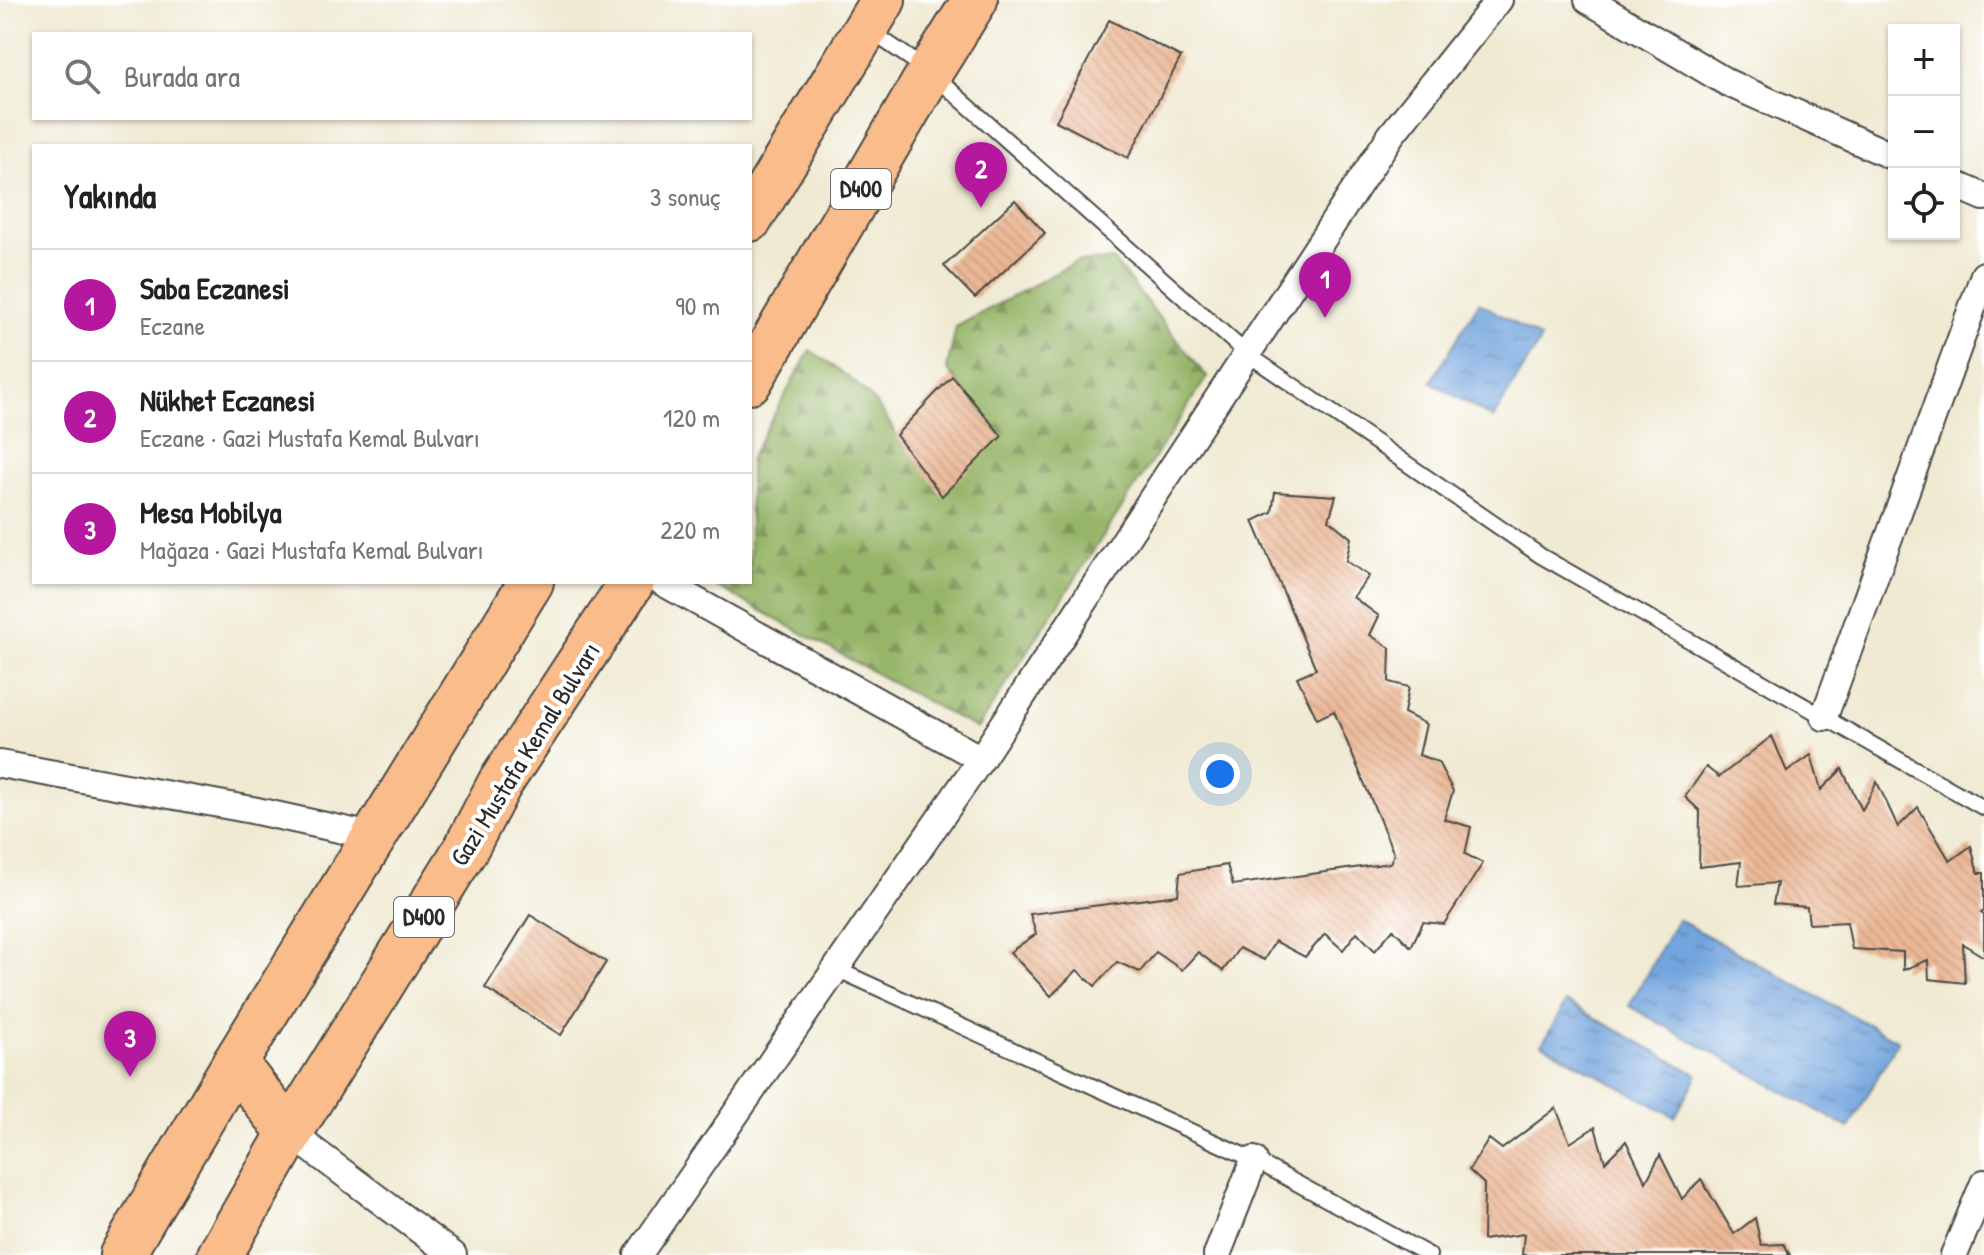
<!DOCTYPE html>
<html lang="tr">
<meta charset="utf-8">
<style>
:root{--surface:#fff;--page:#f2f2f2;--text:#222;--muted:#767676;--line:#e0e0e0;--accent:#b5179e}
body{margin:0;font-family:"Patrick Hand",sans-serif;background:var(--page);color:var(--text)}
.controls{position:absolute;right:24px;top:24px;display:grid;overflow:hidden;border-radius:0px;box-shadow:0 2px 6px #0004}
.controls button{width:72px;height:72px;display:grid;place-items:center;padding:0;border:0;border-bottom:2px solid var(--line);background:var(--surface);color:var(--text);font:40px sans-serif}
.you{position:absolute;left:1220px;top:774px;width:28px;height:28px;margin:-20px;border:6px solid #fff;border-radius:50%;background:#1a73e8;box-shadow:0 0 0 12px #1a73e833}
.badge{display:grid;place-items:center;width:52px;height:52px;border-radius:50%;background:var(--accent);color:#fff;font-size:26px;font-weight:700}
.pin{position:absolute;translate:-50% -66px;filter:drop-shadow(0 2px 4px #0008)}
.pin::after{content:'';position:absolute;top:42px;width:28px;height:24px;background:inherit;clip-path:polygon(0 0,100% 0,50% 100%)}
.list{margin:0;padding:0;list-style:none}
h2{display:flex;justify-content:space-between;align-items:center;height:104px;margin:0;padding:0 32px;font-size:34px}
h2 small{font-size:26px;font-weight:400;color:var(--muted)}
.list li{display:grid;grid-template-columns:52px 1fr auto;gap:24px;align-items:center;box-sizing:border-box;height:112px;padding:0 32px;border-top:2px solid var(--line)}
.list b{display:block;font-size:30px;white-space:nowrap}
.list p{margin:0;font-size:26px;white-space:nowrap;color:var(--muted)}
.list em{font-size:26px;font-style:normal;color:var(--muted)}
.icon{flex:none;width:44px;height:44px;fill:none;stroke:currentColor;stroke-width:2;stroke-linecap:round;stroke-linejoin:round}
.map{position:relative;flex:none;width:1984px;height:1255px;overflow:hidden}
.search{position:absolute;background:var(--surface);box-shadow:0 2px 6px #0004;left:32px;top:32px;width:720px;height:88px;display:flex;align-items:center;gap:20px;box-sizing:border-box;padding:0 28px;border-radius:0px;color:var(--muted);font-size:30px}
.panel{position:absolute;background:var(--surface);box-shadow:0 2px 6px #0004;left:32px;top:144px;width:720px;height:440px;border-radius:0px}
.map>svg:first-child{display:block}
.forest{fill:url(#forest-firs);stroke:#60704a;stroke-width:2}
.water{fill:url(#water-ripples);stroke:#4e6884;stroke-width:2}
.building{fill:url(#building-back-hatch)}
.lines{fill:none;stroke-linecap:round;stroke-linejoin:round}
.service-casing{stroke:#494844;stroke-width:18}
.minor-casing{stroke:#494844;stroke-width:30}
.trunk-casing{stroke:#494844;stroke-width:48}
.service{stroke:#fff;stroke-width:14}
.minor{stroke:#fff;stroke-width:26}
.trunk{stroke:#f9bc8a;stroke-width:44}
.labels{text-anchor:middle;stroke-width:8;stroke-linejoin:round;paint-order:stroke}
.shield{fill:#fff;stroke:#6b6b6b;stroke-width:2}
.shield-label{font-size:24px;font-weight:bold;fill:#2b2b2b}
.street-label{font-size:26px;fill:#2b2b2b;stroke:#fff}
</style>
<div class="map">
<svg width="1984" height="1255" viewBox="0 0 1984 1255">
<defs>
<pattern id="forest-firs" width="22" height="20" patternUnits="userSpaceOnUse" patternTransform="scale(2)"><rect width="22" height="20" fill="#96b568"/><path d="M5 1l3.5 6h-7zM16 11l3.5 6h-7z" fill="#7b9356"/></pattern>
<pattern id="water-ripples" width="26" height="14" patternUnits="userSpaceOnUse" patternTransform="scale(2)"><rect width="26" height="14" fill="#72a4dd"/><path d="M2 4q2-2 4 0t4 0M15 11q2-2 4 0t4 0" fill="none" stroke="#5e86b3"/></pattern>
<pattern id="building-back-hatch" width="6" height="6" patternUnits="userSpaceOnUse" patternTransform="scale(2)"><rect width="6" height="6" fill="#ebb895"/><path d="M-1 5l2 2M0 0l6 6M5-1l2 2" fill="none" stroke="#ca9e81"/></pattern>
</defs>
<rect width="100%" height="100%" fill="#fff"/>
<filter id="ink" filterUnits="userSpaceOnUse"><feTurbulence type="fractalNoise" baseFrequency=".0125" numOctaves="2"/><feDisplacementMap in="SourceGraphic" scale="16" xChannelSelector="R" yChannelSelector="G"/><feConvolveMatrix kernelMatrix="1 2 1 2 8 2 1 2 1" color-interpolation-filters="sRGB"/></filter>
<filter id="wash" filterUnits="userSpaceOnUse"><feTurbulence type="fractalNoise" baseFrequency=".006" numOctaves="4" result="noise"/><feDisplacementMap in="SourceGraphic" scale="32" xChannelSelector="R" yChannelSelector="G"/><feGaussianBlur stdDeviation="1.8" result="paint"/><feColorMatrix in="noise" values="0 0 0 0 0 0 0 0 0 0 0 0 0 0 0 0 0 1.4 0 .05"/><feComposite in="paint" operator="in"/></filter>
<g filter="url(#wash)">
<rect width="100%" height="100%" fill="#f0ead3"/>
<path class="forest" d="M1113 260 1207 377 977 729 709 582H750V458L810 350C846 374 877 395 896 435L1001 436 947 369 956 327 1076 262Z"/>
<g class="water">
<polygon points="1479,302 1541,339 1493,419 1431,382"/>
<polygon points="1677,919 1898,1041 1849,1128 1629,1006"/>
<polygon points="1566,1002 1698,1075 1675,1117 1542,1044"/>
</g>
<g id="blocks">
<g class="building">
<polygon points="1109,20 1181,57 1128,158 1056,121"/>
<polygon points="1015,200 1045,233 975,298 944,266"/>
<polygon points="952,376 1002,436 942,496 896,435"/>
<polygon points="1275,492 1336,496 1329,520 1351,538 1346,561 1369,576 1353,597 1379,616 1370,635 1390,648 1389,682 1409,687 1404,713 1426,724 1419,755 1438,762 1453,791 1444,819 1471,827 1465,854 1483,863 1444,924 1423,922 1411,947 1393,929 1375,951 1357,932 1343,950 1325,934 1305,957 1275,941 1264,960 1239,948 1223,971 1198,952 1182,970 1156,952 1140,972 1117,962 1095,986 1077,970 1051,996 1010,952 1036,934 1030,914 1178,895 1180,873 1227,865 1233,885 1390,863 1394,854 1334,711 1317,719 1297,677 1316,669 1253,521 1272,512"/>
<polygon points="1772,736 1787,772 1811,755 1821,790 1842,769 1862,810 1877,782 1898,827 1918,807 1950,861 1971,846 1978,873 1984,873 1984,911 1981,913 1984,915 1984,957 1963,944 1965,983 1929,979 1928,960 1903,970 1903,952 1852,949 1847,922 1809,924 1807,907 1773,904 1777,883 1738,886 1741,862 1699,867 1700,811 1685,797 1706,767 1719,777"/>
<polygon points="530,915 606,962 561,1035 485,988"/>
<polygon points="1556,1108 1570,1143 1595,1127 1605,1162 1626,1141 1646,1182 1660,1155 1682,1199 1701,1179 1734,1234 1755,1218 1761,1245 1784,1244 1790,1255 1522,1255 1524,1234 1483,1240 1484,1184 1469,1170 1489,1139 1502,1149"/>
</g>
</g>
</g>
<g filter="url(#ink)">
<use href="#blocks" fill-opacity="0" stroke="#494844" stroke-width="2"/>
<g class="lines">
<g class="service-casing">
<g id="service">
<polyline points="869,30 930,72 1246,353 1541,556 1984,808"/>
<polyline points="834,968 1254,1160 1429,1255"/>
</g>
</g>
<g class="minor-casing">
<g id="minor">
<polyline points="1588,0 1728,83 1894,157"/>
<polyline points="1954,184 1984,197"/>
<polyline points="662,582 981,759"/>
<polyline points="1824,717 1984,275"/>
<polyline points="0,764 252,810 376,837"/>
<polyline points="290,1133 453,1255"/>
<polyline points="638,1255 981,759 1391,135 1499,0"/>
<polyline points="1217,1255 1254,1160"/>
<polyline points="1954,1255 1984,1183"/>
</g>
</g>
<g class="trunk-casing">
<g id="trunk">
<polyline points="750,219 883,0"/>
<polyline points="750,381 930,72 975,0"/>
<polyline points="235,1063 290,1133"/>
<polyline points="122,1255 235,1063 531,582"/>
<polyline points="220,1255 290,1133 465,850 499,785 632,582"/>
</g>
</g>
<use href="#service" class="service"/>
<use href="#minor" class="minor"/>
<use href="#trunk" class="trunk"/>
</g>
</g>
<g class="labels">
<g class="shield">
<rect x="831" y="169" width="60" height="40" rx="6"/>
<rect x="394" y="897" width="60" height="40" rx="6"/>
</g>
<g class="shield-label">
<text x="861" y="197">D400</text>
<text x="424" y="925">D400</text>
</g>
<g class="street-label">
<text transform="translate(525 754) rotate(-58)" y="9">Gazi Mustafa Kemal Bulvarı</text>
</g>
</g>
</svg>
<div class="controls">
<button>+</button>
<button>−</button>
<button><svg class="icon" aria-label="locate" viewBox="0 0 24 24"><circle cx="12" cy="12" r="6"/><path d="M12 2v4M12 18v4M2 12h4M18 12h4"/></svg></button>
</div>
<div class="you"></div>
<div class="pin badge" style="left:1325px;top:318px">1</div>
<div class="pin badge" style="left:981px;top:208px">2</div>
<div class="pin badge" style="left:130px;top:1077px">3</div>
<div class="search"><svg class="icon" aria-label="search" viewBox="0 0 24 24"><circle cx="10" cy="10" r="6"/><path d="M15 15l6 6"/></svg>Burada ara</div>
<section class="panel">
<h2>Yakında<small>3 sonuç</small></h2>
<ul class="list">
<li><span class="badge">1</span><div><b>Saba Eczanesi</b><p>Eczane</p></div><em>90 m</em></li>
<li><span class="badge">2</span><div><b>Nükhet Eczanesi</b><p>Eczane · Gazi Mustafa Kemal Bulvarı</p></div><em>120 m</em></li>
<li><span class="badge">3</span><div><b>Mesa Mobilya</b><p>Mağaza · Gazi Mustafa Kemal Bulvarı</p></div><em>220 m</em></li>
</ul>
</section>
</div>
